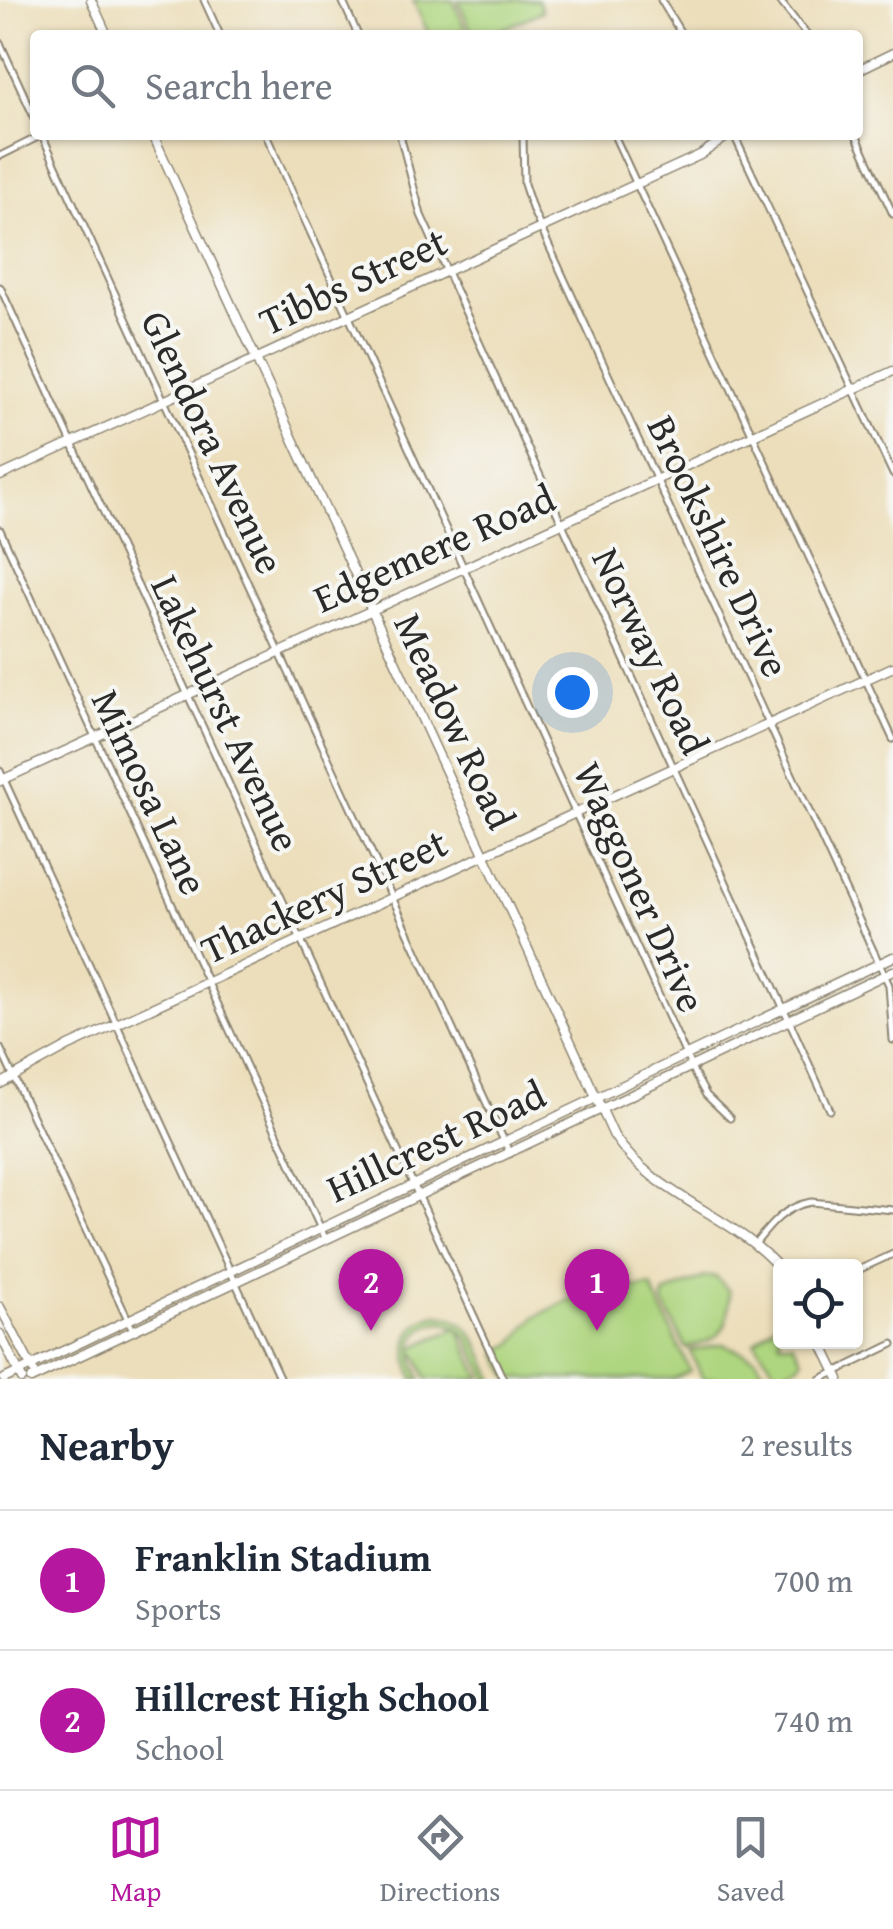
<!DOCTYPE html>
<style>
:root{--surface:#fff;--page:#f2f2f3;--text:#1f2937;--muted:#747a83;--line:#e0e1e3;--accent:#b5179e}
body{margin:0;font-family:"Gentium Book Plus",serif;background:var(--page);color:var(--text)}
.controls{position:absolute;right:30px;bottom:30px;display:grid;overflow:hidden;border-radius:10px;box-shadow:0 2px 8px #0004}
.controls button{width:90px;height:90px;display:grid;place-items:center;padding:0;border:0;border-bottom:2px solid var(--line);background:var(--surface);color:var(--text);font:50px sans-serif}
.you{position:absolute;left:572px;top:692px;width:35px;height:35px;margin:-25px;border:8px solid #fff;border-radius:50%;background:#1a73e8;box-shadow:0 0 0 15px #1a73e833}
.badge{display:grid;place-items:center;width:65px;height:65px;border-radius:50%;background:var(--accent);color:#fff;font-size:32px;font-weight:700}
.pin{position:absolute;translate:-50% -82px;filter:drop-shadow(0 2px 5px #0008)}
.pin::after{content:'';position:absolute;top:52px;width:35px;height:30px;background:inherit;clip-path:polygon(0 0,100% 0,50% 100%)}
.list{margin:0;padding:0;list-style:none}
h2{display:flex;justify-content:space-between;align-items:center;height:130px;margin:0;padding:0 40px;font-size:42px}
h2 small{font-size:32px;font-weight:400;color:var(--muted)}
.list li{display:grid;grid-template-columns:65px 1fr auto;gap:30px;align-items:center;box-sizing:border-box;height:140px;padding:0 40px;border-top:2px solid var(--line)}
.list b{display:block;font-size:38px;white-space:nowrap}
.list p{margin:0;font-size:32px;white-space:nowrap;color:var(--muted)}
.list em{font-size:32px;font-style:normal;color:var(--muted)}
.icon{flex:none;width:55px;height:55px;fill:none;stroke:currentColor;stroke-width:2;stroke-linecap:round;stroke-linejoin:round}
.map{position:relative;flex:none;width:893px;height:1379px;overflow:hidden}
.search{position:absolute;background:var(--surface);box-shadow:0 2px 8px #0004;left:30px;right:30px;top:30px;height:110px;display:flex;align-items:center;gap:25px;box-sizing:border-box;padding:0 35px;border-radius:10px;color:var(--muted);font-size:38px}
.sheet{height:410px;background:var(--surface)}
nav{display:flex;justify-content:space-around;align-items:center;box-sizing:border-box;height:140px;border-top:2px solid var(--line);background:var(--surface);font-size:28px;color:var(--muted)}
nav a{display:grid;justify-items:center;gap:5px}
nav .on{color:var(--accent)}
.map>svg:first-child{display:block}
.green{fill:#aed57f;stroke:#6c8055;stroke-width:2.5;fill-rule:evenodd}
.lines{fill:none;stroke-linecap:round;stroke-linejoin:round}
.street-casing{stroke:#8c8472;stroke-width:9}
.secondary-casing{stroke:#8c8472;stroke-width:11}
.street{stroke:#fff;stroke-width:5}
.secondary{stroke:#fff;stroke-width:8}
.labels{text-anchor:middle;stroke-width:8;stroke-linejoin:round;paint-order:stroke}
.street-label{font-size:40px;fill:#2b2b2b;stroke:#f6f6f2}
</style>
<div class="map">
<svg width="893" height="1379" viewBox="0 0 893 1379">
<rect width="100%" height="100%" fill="#f6f6f2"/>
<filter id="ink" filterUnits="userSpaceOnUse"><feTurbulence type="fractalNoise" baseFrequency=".01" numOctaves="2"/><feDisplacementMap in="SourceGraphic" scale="20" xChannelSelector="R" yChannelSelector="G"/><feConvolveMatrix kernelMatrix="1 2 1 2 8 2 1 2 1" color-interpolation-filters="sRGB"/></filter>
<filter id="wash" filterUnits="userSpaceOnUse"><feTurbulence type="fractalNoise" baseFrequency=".0048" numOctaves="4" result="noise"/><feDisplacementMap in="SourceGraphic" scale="40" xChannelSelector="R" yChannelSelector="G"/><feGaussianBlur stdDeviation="2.25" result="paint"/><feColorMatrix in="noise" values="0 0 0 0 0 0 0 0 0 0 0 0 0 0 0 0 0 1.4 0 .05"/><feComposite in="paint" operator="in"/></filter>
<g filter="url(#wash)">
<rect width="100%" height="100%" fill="#ecdeba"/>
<g class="green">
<polygon points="413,0 453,0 468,35 429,35"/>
<polygon points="458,0 538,0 542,11 490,35 473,35"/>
<polygon points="618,1276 625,1289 651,1286 690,1371 673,1379 510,1379 497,1352 512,1344 535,1317"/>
<path d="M705 1277H716L729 1291C730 1329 723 1339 686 1348L663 1302 664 1294Z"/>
<path d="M437 1315C473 1317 481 1351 494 1379H487L468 1339 458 1328 481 1379H427L413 1349 414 1363 421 1379H414C402 1351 403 1324 437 1315ZM444 1322 457 1328 412 1348C415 1331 427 1323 444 1322Z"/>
<polygon points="779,1320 780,1342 793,1342 803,1359 798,1365 778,1374 755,1342"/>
<polygon points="723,1344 756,1358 769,1379 703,1379 690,1351"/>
</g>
</g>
<g filter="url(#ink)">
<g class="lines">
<g class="street-casing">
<g id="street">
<polyline points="204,0 220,35"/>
<polyline points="342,0 358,35"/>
<polyline points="661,0 682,35"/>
<polyline points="779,0 807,35"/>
<polyline points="524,32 526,35"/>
<polyline points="0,43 35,119"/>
<polyline points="42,135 510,1154"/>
<polyline points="266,135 695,1075 706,1095 730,1118"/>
<polyline points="400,135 421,215 830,1110"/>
<polyline points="523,135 524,184 533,211 889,985 893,1040"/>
<polyline points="614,135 893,739"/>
<polyline points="734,135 893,474"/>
<polyline points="856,135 893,214"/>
<polyline points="0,156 42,135"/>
<polyline points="0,287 503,1379"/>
<polyline points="0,530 326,1240"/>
<polyline points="0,771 280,1379"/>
<polyline points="0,1048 133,1330"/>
<path d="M755 1244C771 1224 784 1207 811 1202L893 1210"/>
<polyline points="856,1271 893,1254"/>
<polyline points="821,1379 893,1344"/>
</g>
</g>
<g class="secondary-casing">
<g id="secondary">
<polyline points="91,0 107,35"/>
<polyline points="858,70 893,53"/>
<path d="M153 135 614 1136C655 1197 733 1214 780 1269"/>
<polyline points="0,476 700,155 729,135"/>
<polyline points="0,781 893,371"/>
<polyline points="0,1084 69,1046 893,667"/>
<polyline points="0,1307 33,1370"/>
<polyline points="0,1334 22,1379"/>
<polyline points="821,1342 839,1379"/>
<polyline points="4,1379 893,957"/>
<polyline points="31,1379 893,971"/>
</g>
</g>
<use href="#street" class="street"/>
<use href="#secondary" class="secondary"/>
</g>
</g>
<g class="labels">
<g class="street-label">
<text transform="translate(353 281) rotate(-25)" y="14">Tibbs Street</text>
<text transform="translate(213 442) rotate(65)" y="14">Glendora Avenue</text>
<text transform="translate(719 546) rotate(65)" y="14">Brookshire Drive</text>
<text transform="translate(434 548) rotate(-24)" y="14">Edgemere Road</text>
<text transform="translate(651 651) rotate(65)" y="14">Norway Road</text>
<text transform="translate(226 713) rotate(65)" y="14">Lakehurst Avenue</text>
<text transform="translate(455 721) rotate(65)" y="14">Meadow Road</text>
<text transform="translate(150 792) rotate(65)" y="14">Mimosa Lane</text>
<text transform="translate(640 887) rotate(66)" y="14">Waggoner Drive</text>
<text transform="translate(324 896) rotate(-25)" y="14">Thackery Street</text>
<text transform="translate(436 1141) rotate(-25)" y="14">Hillcrest Road</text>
</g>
</g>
</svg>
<div class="controls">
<button><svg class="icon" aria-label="locate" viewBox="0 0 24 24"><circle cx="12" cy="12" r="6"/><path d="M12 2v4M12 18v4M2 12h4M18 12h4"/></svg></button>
</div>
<div class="you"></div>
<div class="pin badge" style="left:597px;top:1331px">1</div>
<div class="pin badge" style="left:371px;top:1331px">2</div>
<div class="search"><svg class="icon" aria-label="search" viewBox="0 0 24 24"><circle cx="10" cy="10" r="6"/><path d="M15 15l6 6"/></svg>Search here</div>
</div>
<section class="sheet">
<h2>Nearby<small>2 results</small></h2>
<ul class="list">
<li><span class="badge">1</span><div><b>Franklin Stadium</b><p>Sports</p></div><em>700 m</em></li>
<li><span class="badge">2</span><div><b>Hillcrest High School</b><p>School</p></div><em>740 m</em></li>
</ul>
</section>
<nav>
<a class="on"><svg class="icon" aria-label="map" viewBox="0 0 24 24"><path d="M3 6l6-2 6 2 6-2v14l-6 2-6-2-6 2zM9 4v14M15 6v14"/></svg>Map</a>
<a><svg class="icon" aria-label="directions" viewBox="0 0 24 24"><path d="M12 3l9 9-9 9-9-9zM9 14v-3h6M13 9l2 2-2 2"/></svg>Directions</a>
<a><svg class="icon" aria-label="saved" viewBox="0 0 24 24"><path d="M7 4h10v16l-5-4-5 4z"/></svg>Saved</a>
</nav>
